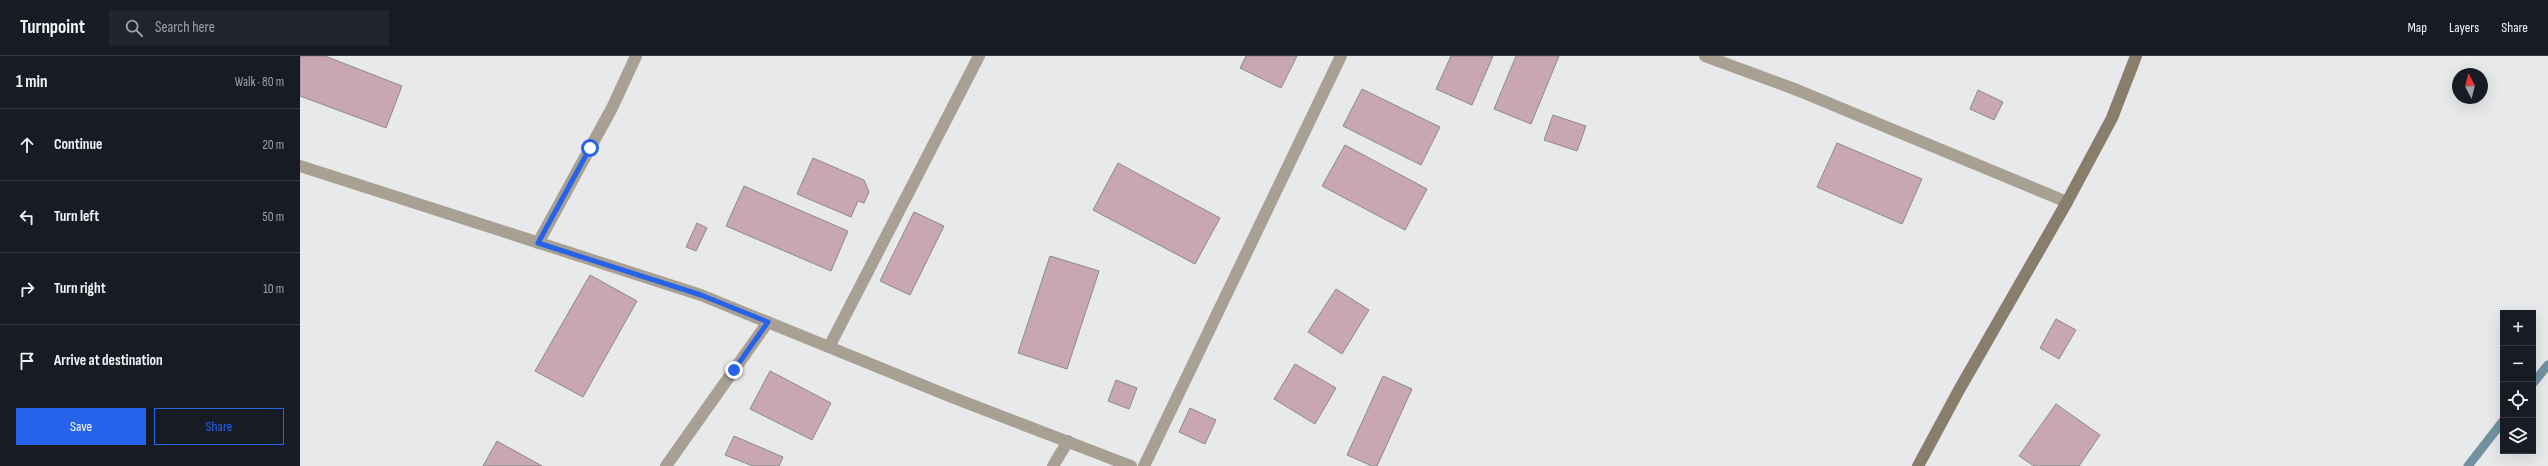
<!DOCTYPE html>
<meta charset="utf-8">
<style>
:root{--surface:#171b24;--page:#20242c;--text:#f1f3f6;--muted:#9ea1a6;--line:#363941;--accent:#2563eb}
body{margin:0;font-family:"Sofia Sans Condensed",sans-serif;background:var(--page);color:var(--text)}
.controls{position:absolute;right:12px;bottom:12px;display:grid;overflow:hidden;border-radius:0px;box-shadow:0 4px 16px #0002}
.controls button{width:36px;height:36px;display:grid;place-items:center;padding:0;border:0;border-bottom:1px solid var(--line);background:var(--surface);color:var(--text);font:20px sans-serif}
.compass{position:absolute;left:2152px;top:12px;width:36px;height:36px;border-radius:50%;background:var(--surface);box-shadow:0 4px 16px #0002;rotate:353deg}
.stop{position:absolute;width:12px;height:12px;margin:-9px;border:3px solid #2563eb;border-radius:50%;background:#fff}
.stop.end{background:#2563eb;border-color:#fff;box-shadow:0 1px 4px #0008}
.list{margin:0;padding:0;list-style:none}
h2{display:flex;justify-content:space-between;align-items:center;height:52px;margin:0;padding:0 16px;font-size:17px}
h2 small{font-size:13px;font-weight:400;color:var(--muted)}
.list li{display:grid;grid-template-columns:26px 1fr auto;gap:12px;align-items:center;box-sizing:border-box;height:72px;padding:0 16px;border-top:1px solid var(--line)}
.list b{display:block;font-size:15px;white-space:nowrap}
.list em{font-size:13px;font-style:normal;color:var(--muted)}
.actions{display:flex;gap:8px;padding:12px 16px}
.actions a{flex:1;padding:9px 0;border:1px solid var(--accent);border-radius:0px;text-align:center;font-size:14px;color:var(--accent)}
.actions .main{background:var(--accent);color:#fff}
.icon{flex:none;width:22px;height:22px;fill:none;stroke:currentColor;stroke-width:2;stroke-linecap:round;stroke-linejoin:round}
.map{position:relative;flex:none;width:2248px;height:410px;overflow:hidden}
header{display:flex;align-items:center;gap:24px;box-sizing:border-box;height:56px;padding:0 20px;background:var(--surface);border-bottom:1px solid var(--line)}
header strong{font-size:19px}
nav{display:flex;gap:22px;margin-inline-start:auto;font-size:14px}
.search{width:280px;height:36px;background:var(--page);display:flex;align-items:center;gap:10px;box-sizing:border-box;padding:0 14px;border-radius:0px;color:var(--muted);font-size:15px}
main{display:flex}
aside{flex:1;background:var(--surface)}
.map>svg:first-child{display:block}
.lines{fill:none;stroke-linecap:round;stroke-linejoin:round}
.stream{stroke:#7292a2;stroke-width:9}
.building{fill:#c8a6b4;stroke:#8c8a8b}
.street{stroke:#a9a094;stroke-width:12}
.secondary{stroke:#897d6c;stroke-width:12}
.route{stroke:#2563eb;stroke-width:5}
</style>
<header>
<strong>Turnpoint</strong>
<div class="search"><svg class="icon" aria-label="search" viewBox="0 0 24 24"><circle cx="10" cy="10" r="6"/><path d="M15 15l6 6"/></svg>Search here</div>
<nav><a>Map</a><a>Layers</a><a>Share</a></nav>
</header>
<main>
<aside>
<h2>1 min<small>Walk · 80 m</small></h2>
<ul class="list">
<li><svg class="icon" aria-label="ahead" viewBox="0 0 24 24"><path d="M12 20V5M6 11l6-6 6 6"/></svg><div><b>Continue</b></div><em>20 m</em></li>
<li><svg class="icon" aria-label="left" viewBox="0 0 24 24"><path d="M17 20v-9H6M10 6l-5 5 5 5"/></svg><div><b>Turn left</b></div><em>50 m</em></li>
<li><svg class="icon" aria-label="right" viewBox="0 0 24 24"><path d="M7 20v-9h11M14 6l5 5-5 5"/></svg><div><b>Turn right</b></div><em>10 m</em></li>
<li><svg class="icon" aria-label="arrive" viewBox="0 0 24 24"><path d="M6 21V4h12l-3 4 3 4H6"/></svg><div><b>Arrive at destination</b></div></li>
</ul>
<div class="actions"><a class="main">Save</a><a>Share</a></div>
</aside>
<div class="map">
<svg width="2248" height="410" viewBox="0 0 2248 410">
<rect width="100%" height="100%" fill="#e8e9eb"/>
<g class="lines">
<g class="stream">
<polyline points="2233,327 2248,309"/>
<polyline points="2168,410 2203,365"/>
</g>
</g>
<g class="building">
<polygon points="0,0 25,0 102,30 86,72 0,40"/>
<polygon points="946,0 997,0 981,32 940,12"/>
<polygon points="1151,0 1193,0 1172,49 1136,33"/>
<polygon points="1216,0 1259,0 1231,68 1194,53"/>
<polygon points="1062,33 1140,71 1121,109 1043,70"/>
<polygon points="1678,34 1703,46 1694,64 1670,53"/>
<polygon points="1253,59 1286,70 1277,95 1244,84"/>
<polygon points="1537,87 1622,123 1602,168 1517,131"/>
<polygon points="1045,89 1127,133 1105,174 1022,130"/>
<polygon points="513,102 564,124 569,136 564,147 558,145 551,161 497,138"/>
<polygon points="818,107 920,162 895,208 793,154"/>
<polygon points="444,130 548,175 531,215 426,170"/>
<polygon points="614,156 644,170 610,239 580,225"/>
<polygon points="397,167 407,172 396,195 386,191"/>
<polygon points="750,200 799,215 767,313 718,297"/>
<polygon points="290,219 337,245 283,341 235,315"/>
<polygon points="1036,233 1069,254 1042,298 1008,276"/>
<polygon points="1756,263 1776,274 1759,303 1740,292"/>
<polygon points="995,308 1036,332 1015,368 974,343"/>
<polygon points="470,315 531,347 512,384 450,353"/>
<polygon points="1083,320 1112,333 1077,410 1072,410 1047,399"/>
<polygon points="816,324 837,332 829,353 808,345"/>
<polygon points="1756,348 1800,379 1779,410 1734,410 1719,400"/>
<polygon points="890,352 916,364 905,388 879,376"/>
<polygon points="434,380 483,401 479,410 453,410 425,399"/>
<polygon points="197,385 242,410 183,410"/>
</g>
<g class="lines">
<g class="street">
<polyline points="1405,0 1497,34 1767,146"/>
<polyline points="0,110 401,239 654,342 831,410"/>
<polyline points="238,187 312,52 336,0"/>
<polyline points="529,291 679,0"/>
<polyline points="366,410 468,266"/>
<polyline points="753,410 768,385"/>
<polyline points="844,410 1041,0"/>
</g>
<polyline class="secondary" points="1618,410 1659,334 1767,146 1812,62 1836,0"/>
</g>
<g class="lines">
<polyline class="route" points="290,92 238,187 401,239 468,266 434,314"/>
</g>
</svg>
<div class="controls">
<button>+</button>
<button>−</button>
<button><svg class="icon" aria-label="locate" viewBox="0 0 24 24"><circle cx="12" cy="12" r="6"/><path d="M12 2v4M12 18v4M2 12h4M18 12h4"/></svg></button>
<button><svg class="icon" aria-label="layers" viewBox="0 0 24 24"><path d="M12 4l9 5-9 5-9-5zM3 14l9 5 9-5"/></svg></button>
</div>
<svg class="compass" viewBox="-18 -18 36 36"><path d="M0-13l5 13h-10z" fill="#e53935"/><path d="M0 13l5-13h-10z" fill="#9ea1a6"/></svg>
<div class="stop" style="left:290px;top:92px"></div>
<div class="stop end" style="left:434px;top:314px"></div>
</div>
</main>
